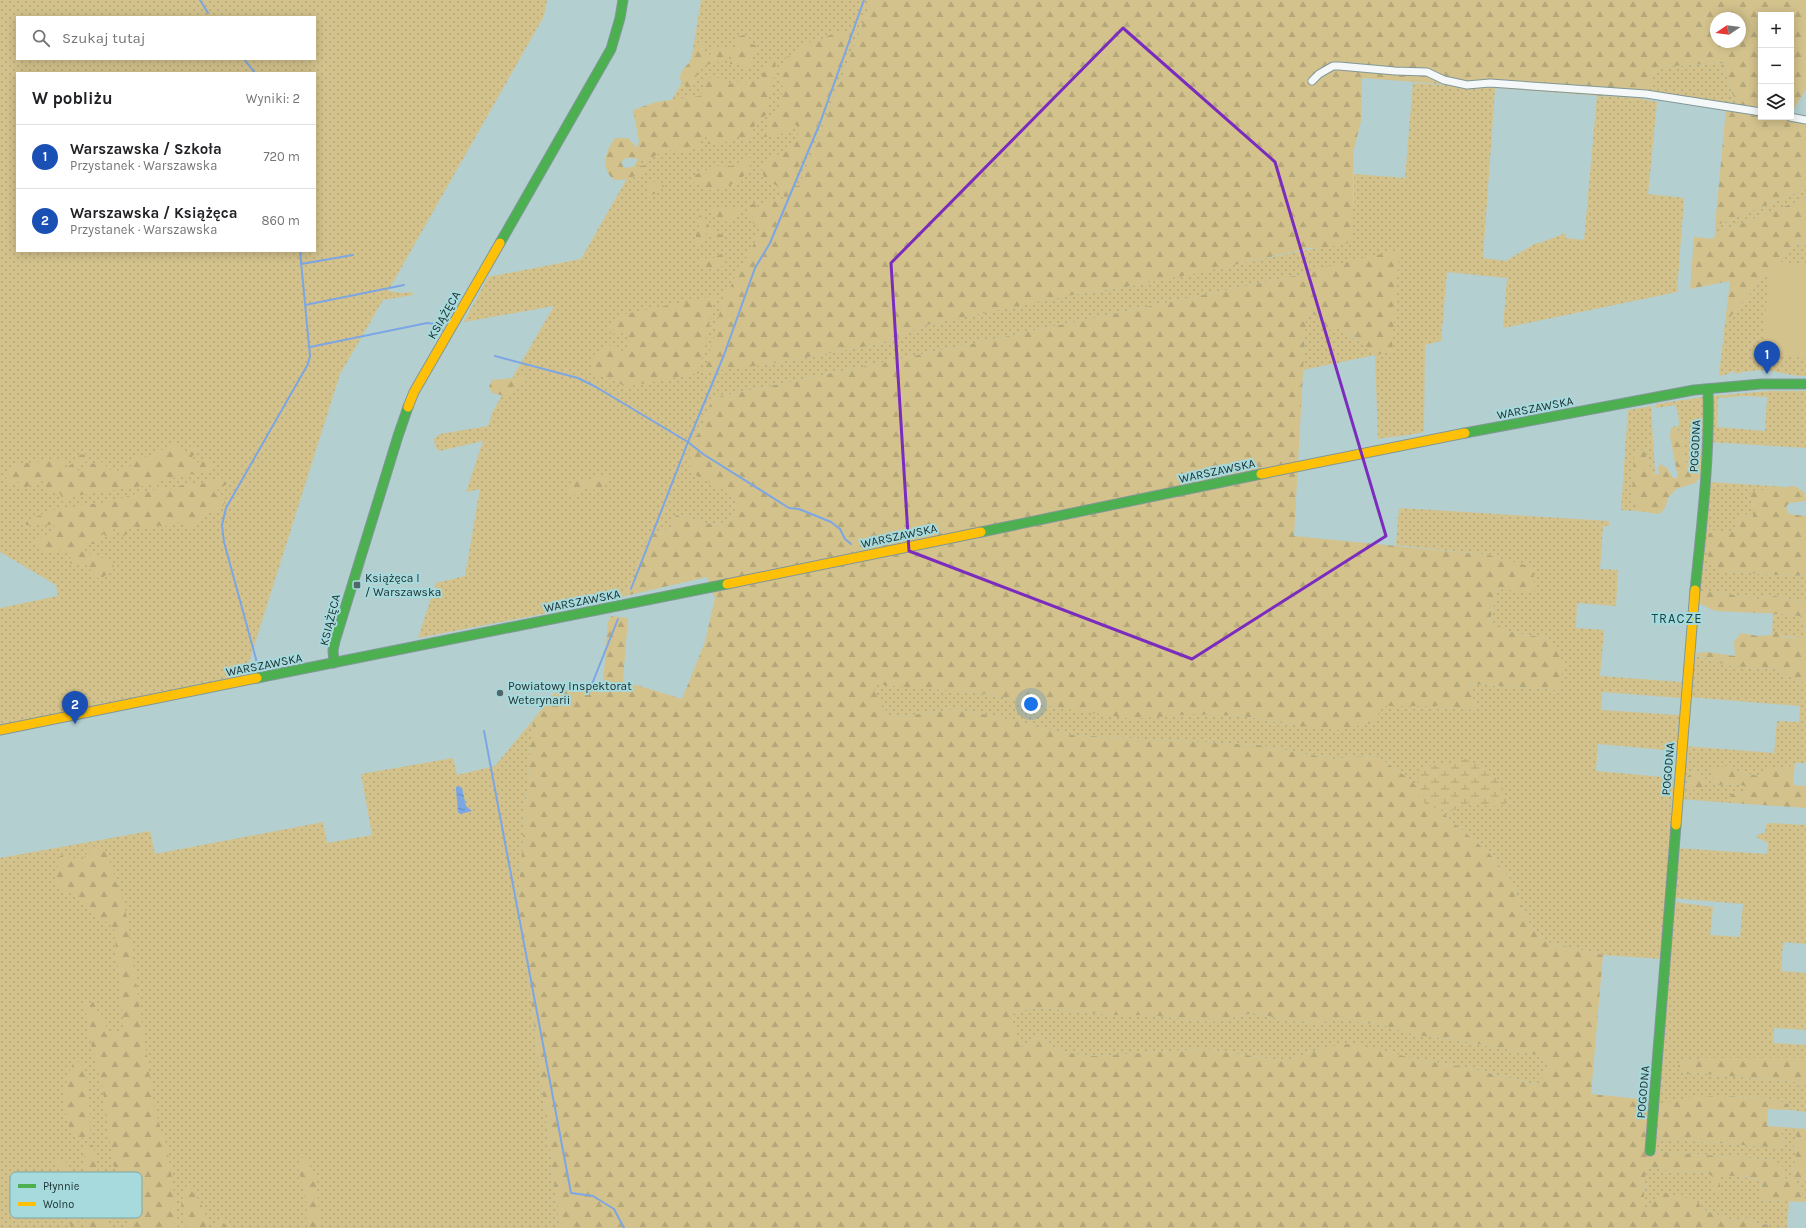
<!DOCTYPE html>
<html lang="pl">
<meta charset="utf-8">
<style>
:root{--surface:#fff;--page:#f6f6f6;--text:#202124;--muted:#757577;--line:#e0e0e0;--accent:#b45309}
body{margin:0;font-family:Karla,sans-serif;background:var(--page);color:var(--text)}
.controls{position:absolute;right:12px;top:12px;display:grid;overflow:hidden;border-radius:0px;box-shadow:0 2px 10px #0003}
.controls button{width:36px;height:36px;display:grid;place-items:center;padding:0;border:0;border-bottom:1px solid var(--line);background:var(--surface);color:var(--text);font:20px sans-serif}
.compass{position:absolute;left:1710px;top:12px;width:36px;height:36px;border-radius:50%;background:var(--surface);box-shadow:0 2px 10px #0003;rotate:257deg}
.you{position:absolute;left:1031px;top:704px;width:14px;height:14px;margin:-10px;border:3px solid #fff;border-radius:50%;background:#1a73e8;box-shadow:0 0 0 6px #1a73e833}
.badge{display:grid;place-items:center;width:26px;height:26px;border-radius:50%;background:var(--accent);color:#fff;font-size:13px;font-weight:700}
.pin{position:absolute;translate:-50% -33px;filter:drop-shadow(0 1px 2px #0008)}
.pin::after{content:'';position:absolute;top:21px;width:14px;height:12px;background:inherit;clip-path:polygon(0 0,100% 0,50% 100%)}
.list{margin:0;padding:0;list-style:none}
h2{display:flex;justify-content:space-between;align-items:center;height:52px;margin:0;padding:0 16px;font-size:17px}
h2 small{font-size:13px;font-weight:400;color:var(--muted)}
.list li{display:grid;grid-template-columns:26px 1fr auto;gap:12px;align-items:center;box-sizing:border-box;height:64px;padding:0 16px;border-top:1px solid var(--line)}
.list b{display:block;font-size:15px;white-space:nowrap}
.list p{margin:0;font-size:13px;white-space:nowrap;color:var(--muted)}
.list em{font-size:13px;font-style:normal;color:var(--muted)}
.icon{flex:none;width:22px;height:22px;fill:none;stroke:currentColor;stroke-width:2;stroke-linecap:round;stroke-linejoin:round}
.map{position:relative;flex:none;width:1806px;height:1228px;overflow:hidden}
.search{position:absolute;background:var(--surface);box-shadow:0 2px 10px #0003;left:16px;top:16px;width:300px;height:44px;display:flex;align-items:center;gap:10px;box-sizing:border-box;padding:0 14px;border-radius:0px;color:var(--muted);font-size:15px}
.panel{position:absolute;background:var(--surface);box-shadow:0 2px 10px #0003;left:16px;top:72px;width:300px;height:180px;border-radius:0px}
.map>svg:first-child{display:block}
.green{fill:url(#green-dots);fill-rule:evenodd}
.forest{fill:url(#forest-firs);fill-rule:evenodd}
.wetland{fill:url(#wetland-marsh)}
.pitch{fill:#d3c28c}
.water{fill:url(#water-ripples)}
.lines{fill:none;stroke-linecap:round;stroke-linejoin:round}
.stream{stroke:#7ca6e4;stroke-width:2}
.street-casing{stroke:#829798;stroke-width:9}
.fast-casing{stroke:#829798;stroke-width:11}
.slow-casing{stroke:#829798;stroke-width:11}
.street{stroke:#f4f8f8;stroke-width:7}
.fast{stroke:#4caf50;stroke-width:9}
.slow{stroke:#ffc107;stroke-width:9}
.marked{fill:none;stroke:#7b2cbf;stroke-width:3;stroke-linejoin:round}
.poi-dot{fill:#516768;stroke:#a7dadd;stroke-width:1.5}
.labels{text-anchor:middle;stroke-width:4;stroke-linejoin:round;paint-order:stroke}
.street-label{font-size:12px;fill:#1b2f30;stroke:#a7dadd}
.poi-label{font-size:12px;fill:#1b2f30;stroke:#a7dadd;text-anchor:start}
.neighbourhood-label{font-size:13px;letter-spacing:1px;fill:#144649;stroke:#a7dadd}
.key{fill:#a7dadd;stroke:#7da7a9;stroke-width:1}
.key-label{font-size:11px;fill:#1b2f30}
</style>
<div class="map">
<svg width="1806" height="1228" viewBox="0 0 1806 1228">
<defs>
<pattern id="green-dots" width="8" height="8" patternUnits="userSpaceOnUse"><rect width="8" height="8" fill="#d3c28c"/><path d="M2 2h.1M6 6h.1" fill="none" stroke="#b5a779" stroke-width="1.8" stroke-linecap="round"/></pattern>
<pattern id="forest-firs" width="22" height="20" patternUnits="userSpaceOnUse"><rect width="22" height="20" fill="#d3c28c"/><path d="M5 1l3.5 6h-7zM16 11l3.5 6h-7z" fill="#b5a779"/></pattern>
<pattern id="wetland-marsh" width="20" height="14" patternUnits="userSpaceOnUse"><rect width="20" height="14" fill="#d3c28c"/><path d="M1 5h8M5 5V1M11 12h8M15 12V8" fill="none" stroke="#b5a779"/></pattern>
<pattern id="water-ripples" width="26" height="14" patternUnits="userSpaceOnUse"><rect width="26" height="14" fill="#7ca6e4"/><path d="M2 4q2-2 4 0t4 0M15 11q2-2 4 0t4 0" fill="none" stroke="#6588b9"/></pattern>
</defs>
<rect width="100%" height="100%" fill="#b4cfd0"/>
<g class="green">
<path d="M0 0H547L544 16 388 291 401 293 412 292 413 295 383 300 340 374 244 678 0 730V608L58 596 56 585 0 552ZM17 17H315V59H17ZM17 73H315V251H17Z"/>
<path d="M701 0H872L799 186H794L764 365 884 343 926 325 1001 309 1072 295 1125 287 1321 247 1354 204V174L1405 178 1413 83 1495 88 1483 258 1506 261 1536 243H1540L1566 233 1565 238 1584 240 1597 96 1642 99 1657 102 1648 194 1684 198 1677 292 1503 328 1507 278 1447 272 1441 341 1425 345 1424 432C1408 436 1393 436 1378 439L1375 355 1303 370 1306 318 1313 312 1323 324 1344 329 1358 342 1308 273 713 398 698 435 734 496C740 513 730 516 718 526L676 515 671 529 658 531 647 541 625 596 621 599 418 638 436 583 465 576 480 489 466 492 483 441 439 451 435 446 434 439 440 434 488 426 493 411 554 306 464 322 488 277 581 259 690 68Z"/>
<polygon points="1722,63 1736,105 1645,92 1658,67"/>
<polygon points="1806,189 1806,198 1715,234 1715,226"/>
<path d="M1806 242V376C1792 376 1784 373 1771 371 1759 369 1747 371 1735 374L1734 371 1729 372V374L1719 376 1725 323 1788 249 1799 243 1805 244Z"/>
<path d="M1769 391H1806V448L1710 442 1712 396ZM1743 396 1767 397 1765 431 1717 427 1718 398Z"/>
<polygon points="1703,397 1705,417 1702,472 1689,470 1685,460 1683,440 1676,427 1679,425 1678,412 1675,405 1656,408 1656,404"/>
<polygon points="1651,406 1655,473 1652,474 1644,449 1632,496 1637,511 1621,510 1628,410"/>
<polygon points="1708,482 1786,487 1749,495 1753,507 1753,518 1745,514 1740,529 1729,533 1722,571 1791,576 1806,575 1806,600 1804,602 1770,595 1758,599 1709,591 1701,595 1701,604 1697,605"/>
<polygon points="1399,508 1609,521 1609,526 1603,526 1600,569 1618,570 1616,606 1577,603 1576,628 1604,630 1600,676 1682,682 1681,698 1602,692 1601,710 1679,715 1677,751 1598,744 1596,771 1674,778 1661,959 1603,955 1542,941 1525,916 1511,880 1489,853 1449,819 1409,779 1376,755 1333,759 1258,745 1071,735 1012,720 956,709 890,718 870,683 980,693 1061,708 1243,716 1300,726 1372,723 1383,706 1439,706 1476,710 1470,684 1559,690 1551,639 1511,632 1490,622 1497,589 1488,555 1396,545"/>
<polygon points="1773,613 1800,616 1806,635 1802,638 1772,635"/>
<path d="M1692 656 1711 659 1725 665 1764 669 1777 668 1795 680 1806 683V763H1795L1783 771 1774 768 1763 776 1744 774 1728 766 1711 772 1717 785 1736 784 1745 786 1746 792 1738 793 1729 800 1732 803 1680 799 1684 746 1774 753 1777 721 1799 722 1800 706 1688 697ZM1695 770 1708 781 1690 788 1687 777Z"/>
<polygon points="533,720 518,899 560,1228 0,1228 0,858 150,831 155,854 323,822 327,843 372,835 361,774 453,758 457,775 495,766"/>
<polygon points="1770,823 1806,825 1806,944 1783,942 1781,971 1806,973 1806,1030 1774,1028 1773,1043 1806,1045 1806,1058 1702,1058 1692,1061 1685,1058 1685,1074 1696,1073 1806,1083 1806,1112 1790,1110 1788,1104 1767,1098 1724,1096 1656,1110 1674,902 1713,907 1710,935 1740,937 1743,904 1672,898 1676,848 1767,854 1768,843 1756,837 1759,834 1765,833 1766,825"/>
<polygon points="1044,1008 1111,1015 1147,1015 1214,1022 1252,1013 1314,1025 1338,1019 1387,1026 1415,1035 1451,1039 1538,1055 1550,1066 1538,1085 1464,1067 1415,1059 1326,1047 1285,1061 1205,1049 1095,1056 1062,1052 1038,1037 1023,1049 1008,1015 1029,1009"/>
<polygon points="1781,1127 1794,1128 1797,1138 1794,1145 1796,1159 1793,1165 1791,1180 1783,1178 1773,1160 1652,1151 1654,1138 1783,1148"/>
<polygon points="1646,1166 1663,1170 1707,1173 1713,1176 1713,1183 1720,1185 1720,1176 1733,1175 1760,1180 1762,1200 1789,1201 1787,1228 1770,1228 1768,1224 1760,1225 1749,1218 1733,1220 1701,1209 1652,1203 1647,1208 1643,1208"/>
<polygon points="1797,1177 1806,1180 1806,1202 1804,1202 1802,1193 1792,1179"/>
</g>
<g class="forest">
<path d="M872 0H1806V89L1791 114V15H1761V117H1806V189L1715 226 1726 109 1737 107 1722 63 1658 67 1642 99 1362 78 1361 121 1353 153V242L1324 248H1310L1198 273 1125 287 1072 295 926 325 884 343 764 365 704 372 714 337 724 294 731 286 735 276 747 257 761 230C752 224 749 217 748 206L755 203 759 209 771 200 785 198 779 187 764 178 761 165C779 151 795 152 800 126L794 125C783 135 779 136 764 137L769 121 778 110 781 99 783 88 780 80 781 66 788 56 799 52 804 45 812 41 821 39 839 31 852 34 816 129 796 174 794 185 799 186ZM1716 18H1740V42H1716Z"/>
<path d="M745 35 751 44 756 45V49L746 74 742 65 730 64 732 56 729 55 724 60 700 67C696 74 696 82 692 89L687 88 679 78 683 69 689 63 698 42 702 41 705 56 711 54 714 45 720 48 735 49 739 36Z"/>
<path d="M775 58C778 77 768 95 766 115L756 121 751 139 747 141 741 137H735L733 141 708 144 706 135 701 137 699 147C685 151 681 155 667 149L649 159 626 158 621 162 624 168 647 165 645 172C637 175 626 180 618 180 614 180 612 178 610 176 601 163 607 149 615 138H628L637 148 639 141 633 110 656 102 700 96 704 91 705 79C716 76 721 78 730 84 738 80 748 82 757 81L762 76 769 59Z"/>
<polygon points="747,158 753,158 753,160 747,173 736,183 713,191 707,189 703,185 692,182 695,175 711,168 722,165 732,166"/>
<polygon points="659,180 664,186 659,192 649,196 646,193 650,183"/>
<polygon points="1806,198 1806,242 1805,244 1798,243 1788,249 1725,323 1730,281 1690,289 1694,237 1714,239 1715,234"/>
<path d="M716 207H741L736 219C726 223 719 222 712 215V210Z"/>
<path d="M702 211C709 227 709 232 727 236L719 239 707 233 700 243 696 244V234L700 227 698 219Z"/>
<path d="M1399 250 1392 351 1376 355 1344 329 1330 330 1323 324 1313 312 1306 318 1294 536 1488 555 1533 567 1535 592 1497 589 1490 621 1511 632 1551 639 1564 663 1559 690 1470 684 1476 710 1439 706H1384L1372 723 1337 730 1300 726 1243 716 1192 714 1133 719 1061 708 980 693 871 684 890 718 956 709 1012 720 1071 735 1258 745 1333 759 1376 755 1409 779 1449 819 1489 853 1511 880 1525 916 1542 941 1603 955 1591 1094 1650 1100 1646 1153 1652 1151 1773 1160 1782 1165 1783 1178 1791 1180 1793 1165 1796 1159 1794 1145 1797 1138 1794 1128 1806 1129V1180L1797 1177 1793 1179 1802 1193 1804 1202 1762 1200 1760 1180C1746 1176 1734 1175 1720 1176V1195L1714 1193 1713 1177 1707 1173 1663 1170 1646 1166 1643 1208H1647L1663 1192 1690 1199 1699 1203 1701 1209 1733 1220 1749 1218 1760 1225 1768 1224 1770 1228H560L518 899 533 720 554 693 603 683 608 622 611 616 628 618 623 681 682 699 705 642 715 598 707 577 625 596 647 541 658 531 671 529 676 515 718 526C730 516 740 513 734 496L690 472V440L698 435 713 398 1308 273V271ZM1044 1008 1111 1015H1147L1214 1022 1252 1013 1314 1025 1338 1019 1387 1026 1415 1035 1451 1039 1538 1055 1550 1066 1537 1085 1464 1067 1415 1059 1355 1043 1326 1047 1285 1061 1205 1049 1095 1056 1062 1052 1038 1037 1023 1049 1009 1015 1029 1009Z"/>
<polygon points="721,254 728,255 723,266 704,270 700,262 705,258 709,261"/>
<path d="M715 296 699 373 625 387C614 379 606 376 592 374L591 357 607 345 615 347 625 352C632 345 630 341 626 333L611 334 608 327 620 315Z"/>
<polygon points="523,377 526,382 519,386 509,397 492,393 489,387 492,380"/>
<polygon points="1675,426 1683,440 1685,460 1688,470 1700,471 1702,475 1695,483 1676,489 1668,498 1665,508 1659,514 1637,511 1632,496 1634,454 1644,449 1652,474 1659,474 1658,468 1661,464 1667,468 1673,478 1678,478 1670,436 1671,428"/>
<path d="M173 440 182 452 187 451 192 444 197 446 196 454 192 456 195 463 203 461H210L214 466 208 472 184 475 142 486 81 495 63 500 59 492 46 493 45 485 42 480 22 489 19 482 9 484 6 478 13 465 64 458 65 469 73 463 77 455 88 454 87 461 77 469 79 472 89 464 104 462 107 469 116 471 131 466 135 456 140 455 151 458C159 451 167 448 173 440Z"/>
<polygon points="595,477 610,477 602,488 597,491 587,486 570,497 567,489 572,483 578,482 583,478 588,481"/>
<path d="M221 478 230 482 213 493 218 495 226 501 221 509 203 514 199 522 193 528 183 525 182 521 163 527 158 525 150 529 132 526 124 536 118 540 117 538 121 531 120 528 114 529 112 535 106 536 101 531 97 534 101 541 100 544H87L83 547 85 552 105 559 113 564 114 569 102 578H96L88 567 87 562 74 564 69 563 71 555 67 551C61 553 44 552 39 550L36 541 50 532 55 526C46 523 35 526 26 525L25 521 56 509 113 501 135 494 145 493 159 488 168 490 182 485 201 484Z"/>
<polygon points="1795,486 1804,492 1806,501 1789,503 1786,507 1789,514 1806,516 1806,575 1791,576 1722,571 1710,564 1706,548 1708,535 1714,530 1729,533 1739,529 1737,521 1739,515 1745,514 1753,518 1753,507 1749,495 1753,491"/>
<path d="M1709 591 1758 599 1770 595 1804 602 1806 600V635L1800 616C1772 612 1744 613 1716 611 1711 610 1706 606 1701 604L1702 592Z"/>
<polygon points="1777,629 1782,637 1802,638 1806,635 1806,683 1795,680 1777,668 1764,669 1725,665 1711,659 1696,656 1697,653 1707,652 1735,656 1734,642 1741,633 1758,636 1772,635"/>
<polygon points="1795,763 1793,785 1806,786 1806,808 1732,803 1729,800 1731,794 1746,792 1745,786 1736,784 1717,785 1711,772 1713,768 1728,766 1744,774 1762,776 1764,769 1774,768 1783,771"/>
<polygon points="1695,770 1708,781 1702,788 1695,790 1690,788 1687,777"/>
<polygon points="91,848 106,851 125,906 154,1105 169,1158 179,1228 128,1228 123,1190 113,1164 103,1091 91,1044 85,1006 93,1002 110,1033 124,1030 114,928 96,914 78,897 56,886 59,857 65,853 80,862"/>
<polygon points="1685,1058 1692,1061 1702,1058 1806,1058 1806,1083 1696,1073 1685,1074 1679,1071 1678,1066"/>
<path d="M75 1059C77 1061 80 1063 82 1065 89 1076 91 1120 90 1133L81 1139 71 1133C62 1102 61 1089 75 1059Z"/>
<polygon points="1724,1096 1767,1098 1788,1104 1790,1110 1768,1109 1767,1126 1781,1127 1783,1148 1654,1138 1656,1110 1671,1101 1694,1097"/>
<polygon points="93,1145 109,1228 87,1228 81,1200 85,1147"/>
<path d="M300 1158H307C320 1179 317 1204 320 1228H308L306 1216 307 1207 298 1166Z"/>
<polygon points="66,1160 79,1228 71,1228 57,1161"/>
<path d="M187 1185C199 1199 206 1211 209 1228H186L181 1202Z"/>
<polygon points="222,1219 227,1228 214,1228"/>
</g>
<path class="wetland" d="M1466 759C1485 769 1506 778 1506 803 1496 811 1482 803 1471 803 1464 803 1462 807 1457 809 1449 813 1431 808 1424 803 1420 800 1417 795 1416 790L1420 767 1448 764Z"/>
<polygon class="pitch" points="1769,261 1806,264 1806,358 1763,355"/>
<polygon class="water" points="459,786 462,788 466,806 472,811 460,814 458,812 456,790 456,787"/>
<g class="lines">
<g class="stream">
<polyline points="200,0 208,13"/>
<polyline points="244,59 255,73"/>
<polyline points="301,264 353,255"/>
<polyline points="305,305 404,285"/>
<polyline points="310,347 427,323 435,324 442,330"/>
<polyline points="495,356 578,378 596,387 688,442 703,454 789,508 799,509 831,522 840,529 845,539 851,544"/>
<polyline points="631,589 688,442 724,355 755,268 770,243 820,123 864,0"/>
<polyline points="259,670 224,542 222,525 226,508 308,364 310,356 300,251"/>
<polyline points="588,694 618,619"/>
<polyline points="484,731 571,1193 593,1196 614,1209 624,1228"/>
</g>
<g class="street-casing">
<g id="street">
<polyline points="1312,81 1319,74 1333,66 1339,66 1395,71 1427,72 1444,80 1467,85 1490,83 1646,94 1761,112"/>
<polyline points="1790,117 1806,120"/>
</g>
</g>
<g class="fast-casing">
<g id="fast">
<polyline points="500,243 611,49 620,18 623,0"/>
<polyline points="1465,433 1694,390 1761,384 1806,384"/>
<polyline points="981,532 1261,474"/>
<path d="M1695 590C1702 523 1710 456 1708 389"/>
<polyline points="334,663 333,650 335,641 398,436 408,407"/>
<polyline points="257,678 727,584"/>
<polyline points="1650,1151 1676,825"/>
</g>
</g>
<g class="slow-casing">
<g id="slow">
<polyline points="408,407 414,392 500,243"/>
<polyline points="1261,474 1465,433"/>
<polyline points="727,584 981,532"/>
<polyline points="0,730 257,678"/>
<polyline points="1676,825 1695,590"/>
</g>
</g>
<use href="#street" class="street"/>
<use href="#fast" class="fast"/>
<use href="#slow" class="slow"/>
</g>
<path class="marked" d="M1123 28 1275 162 1386 536 1192 659 909 551 891 263Z"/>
<g class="poi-dot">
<rect x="353" y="581" width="8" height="8" rx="2"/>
<circle cx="500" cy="693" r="4"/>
</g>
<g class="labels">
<g class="street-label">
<text transform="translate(444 315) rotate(-60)" y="4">KSIĄŻĘCA</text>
<text transform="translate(1535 408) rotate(-11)" y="4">WARSZAWSKA</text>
<text transform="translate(1695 446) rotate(-87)" y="4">POGODNA</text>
<text transform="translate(1217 471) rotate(-12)" y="4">WARSZAWSKA</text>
<text transform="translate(899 536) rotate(-12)" y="4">WARSZAWSKA</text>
<text transform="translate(582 601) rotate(-11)" y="4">WARSZAWSKA</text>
<text transform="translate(330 620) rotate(-76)" y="4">KSIĄŻĘCA</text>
<text transform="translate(264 665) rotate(-11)" y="4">WARSZAWSKA</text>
<text transform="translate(1668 769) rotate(-85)" y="4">POGODNA</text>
<text transform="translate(1643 1092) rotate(-85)" y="4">POGODNA</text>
</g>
<g class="poi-label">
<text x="365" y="582">Książęca I<tspan x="365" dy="14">/ Warszawska</tspan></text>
<text x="508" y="690">Powiatowy Inspektorat<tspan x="508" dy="14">Weterynarii</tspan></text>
</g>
<g class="neighbourhood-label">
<text x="1677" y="623">TRACZE</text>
</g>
</g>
<rect x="10" y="1172" width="132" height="46" rx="6" class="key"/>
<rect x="18" y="1184" width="18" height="4" fill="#4caf50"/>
<rect x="18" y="1202" width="18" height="4" fill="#ffc107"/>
<g class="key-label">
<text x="43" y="1190">Płynnie</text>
<text x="43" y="1208">Wolno</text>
</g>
</svg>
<div class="controls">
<button>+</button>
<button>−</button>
<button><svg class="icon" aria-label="layers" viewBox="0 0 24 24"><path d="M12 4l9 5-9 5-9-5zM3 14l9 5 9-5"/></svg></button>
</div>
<svg class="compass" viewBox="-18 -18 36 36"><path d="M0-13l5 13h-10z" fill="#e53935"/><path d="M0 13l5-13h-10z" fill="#757577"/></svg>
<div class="you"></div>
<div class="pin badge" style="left:1767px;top:374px;background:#1a4fb4">1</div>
<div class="pin badge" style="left:75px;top:724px;background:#1a4fb4">2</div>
<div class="search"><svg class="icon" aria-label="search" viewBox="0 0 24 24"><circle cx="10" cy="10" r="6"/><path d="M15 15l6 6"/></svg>Szukaj tutaj</div>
<section class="panel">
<h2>W pobliżu<small>Wyniki: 2</small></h2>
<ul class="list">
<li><span class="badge" style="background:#1a4fb4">1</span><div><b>Warszawska / Szkoła</b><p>Przystanek · Warszawska</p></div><em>720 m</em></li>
<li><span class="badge" style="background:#1a4fb4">2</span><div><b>Warszawska / Książęca</b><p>Przystanek · Warszawska</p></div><em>860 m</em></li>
</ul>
</section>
</div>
